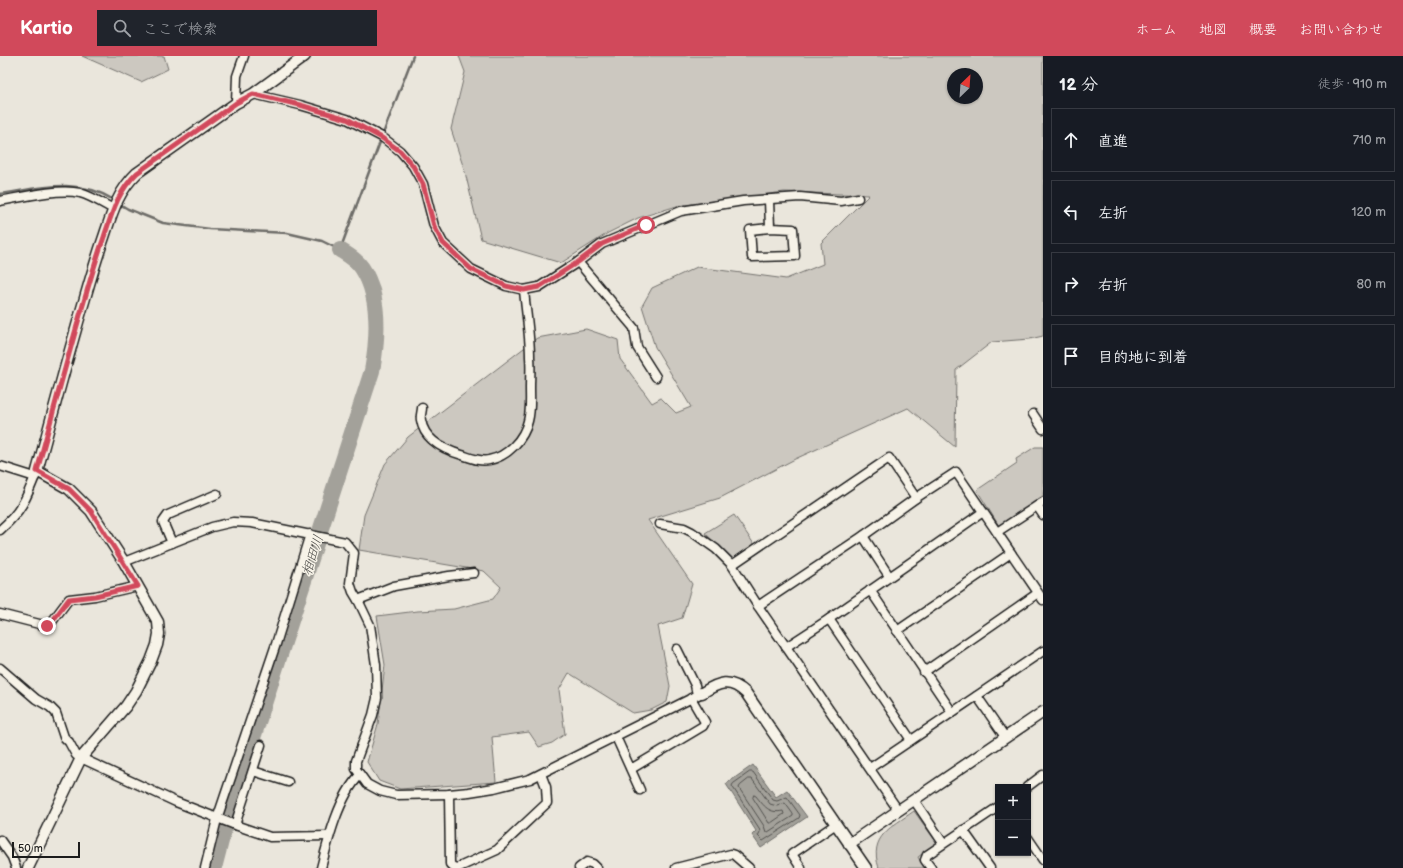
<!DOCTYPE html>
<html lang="ja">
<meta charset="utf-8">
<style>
:root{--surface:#171b24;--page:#20242c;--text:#f1f3f6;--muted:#9ea1a6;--line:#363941;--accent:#d1495b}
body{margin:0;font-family:"Balsamiq Sans","Klee One",sans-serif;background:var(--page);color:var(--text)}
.controls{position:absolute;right:12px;bottom:12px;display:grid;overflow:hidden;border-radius:0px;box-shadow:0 1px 3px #0004}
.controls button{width:36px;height:36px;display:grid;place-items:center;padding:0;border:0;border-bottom:1px solid var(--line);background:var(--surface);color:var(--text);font:20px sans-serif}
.compass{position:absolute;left:947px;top:12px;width:36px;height:36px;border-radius:50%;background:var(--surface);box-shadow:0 1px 3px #0004;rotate:25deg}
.scale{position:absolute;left:12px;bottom:10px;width:68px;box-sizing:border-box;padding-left:4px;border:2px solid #1c1c1c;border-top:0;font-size:11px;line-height:14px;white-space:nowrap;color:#1c1c1c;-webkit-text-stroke:3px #f7f3e8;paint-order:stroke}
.stop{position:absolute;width:12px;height:12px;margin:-9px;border:3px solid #d1495b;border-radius:50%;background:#fff}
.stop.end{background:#d1495b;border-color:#fff;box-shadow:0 1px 4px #0008}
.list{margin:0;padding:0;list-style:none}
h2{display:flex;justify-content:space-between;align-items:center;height:52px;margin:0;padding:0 16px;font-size:17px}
h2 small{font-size:13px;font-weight:400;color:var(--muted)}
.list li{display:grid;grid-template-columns:26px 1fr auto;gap:12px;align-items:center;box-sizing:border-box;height:64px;margin:0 8px 8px;padding:0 8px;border:1px solid var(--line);border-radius:0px}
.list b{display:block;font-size:15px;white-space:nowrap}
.list em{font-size:13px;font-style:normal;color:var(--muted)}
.icon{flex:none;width:22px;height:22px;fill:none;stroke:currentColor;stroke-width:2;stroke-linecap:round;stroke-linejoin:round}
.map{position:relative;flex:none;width:1043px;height:812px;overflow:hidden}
header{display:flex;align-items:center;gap:24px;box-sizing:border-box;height:56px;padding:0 20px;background:var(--accent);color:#fff}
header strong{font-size:19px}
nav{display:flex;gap:22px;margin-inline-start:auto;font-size:14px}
.search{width:280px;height:36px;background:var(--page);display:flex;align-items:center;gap:10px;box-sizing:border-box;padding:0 14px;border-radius:0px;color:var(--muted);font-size:15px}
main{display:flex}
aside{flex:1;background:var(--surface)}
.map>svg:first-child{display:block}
.green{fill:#ccc8c0;stroke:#74726e;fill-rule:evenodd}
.water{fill:#a3a19a;stroke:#6d6c68}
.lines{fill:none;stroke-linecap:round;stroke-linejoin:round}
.shore{stroke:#52514e;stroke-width:1}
.stream{stroke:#6d6c68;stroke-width:2.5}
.river{stroke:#a3a19a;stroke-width:16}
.minor-casing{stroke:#1c1c1c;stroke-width:11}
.tertiary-casing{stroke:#1c1c1c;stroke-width:13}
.minor{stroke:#f7f3e8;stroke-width:8}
.tertiary{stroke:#f7f3e8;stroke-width:10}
.route{stroke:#d1495b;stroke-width:5}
.labels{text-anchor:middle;stroke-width:3;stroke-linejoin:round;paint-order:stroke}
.water-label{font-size:14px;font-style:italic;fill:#52514e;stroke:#f7f3e8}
</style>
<header>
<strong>Kartio</strong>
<div class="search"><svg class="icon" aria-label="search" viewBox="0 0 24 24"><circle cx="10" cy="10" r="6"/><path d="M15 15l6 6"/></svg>ここで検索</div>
<nav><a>ホーム</a><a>地図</a><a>概要</a><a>お問い合わせ</a></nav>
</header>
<main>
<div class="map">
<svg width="1043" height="812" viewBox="0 0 1043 812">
<rect width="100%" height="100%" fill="#eae6dc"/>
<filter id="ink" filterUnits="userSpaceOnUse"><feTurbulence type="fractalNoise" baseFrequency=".025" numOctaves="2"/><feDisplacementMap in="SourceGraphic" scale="8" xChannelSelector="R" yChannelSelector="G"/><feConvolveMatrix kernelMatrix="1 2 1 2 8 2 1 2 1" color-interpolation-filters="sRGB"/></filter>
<g filter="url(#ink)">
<g class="green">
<polygon points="82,0 164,0 168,13 141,26"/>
<path d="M459 0H1043V280L1030 283 992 286 956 314 955 391 908 352 795 403 720 442 648 464 692 528 682 562 658 570 670 630 667 646 651 654 633 657 569 617 559 634 565 678 552 687 539 691 529 676 492 681 496 726 400 733 379 725 367 706 378 668 385 609 377 560 418 555 454 553 493 543 501 531 484 515 359 494 364 459 385 408 408 381 537 282 586 273 618 284 620 303 652 347 661 342 676 357 691 351 655 291 642 250 652 232 697 211 786 223 823 208 821 187 869 139 784 136 677 150 638 162 608 177 561 207 481 183 465 116 451 73 465 16ZM953 18H977V42H953Z"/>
<polygon points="1035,391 1043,391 1043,440 999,470 977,434 1017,407 1016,403"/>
<polygon points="734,459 754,488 732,503 705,477"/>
<path d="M914 755 937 787 918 801 924 812H879C868 780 892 771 914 755Z"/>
</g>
<polygon class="water" points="753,709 776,741 787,734 807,761 761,792 752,779 756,775 726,728"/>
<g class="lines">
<g class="shore">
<polygon points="750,716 753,716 773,744 777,745 787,741 800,759 799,762 763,785 758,780 760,776 759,772 732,730 733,728"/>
<polygon points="749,723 752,723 770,748 777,750 785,747 793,758 793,760 768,776 766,776 764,770 739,732 740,730"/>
<path d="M754 739 756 740C764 750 769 758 783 755L784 758 771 767H769L753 742Z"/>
</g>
<g class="stream">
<path d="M0 138C41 132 76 121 114 144"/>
<polyline points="118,147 128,153 163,167 210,173 287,177 322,185 340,194 386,70 413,0"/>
</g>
<path class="river" d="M214 812 227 762 372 315C378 282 381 241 362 212 357 204 348 199 340 194"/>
<g class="minor-casing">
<g id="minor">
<polyline points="253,38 300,49 347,63 382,81 400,95 413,110 423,128 434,170 443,187 471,213 506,230 524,234 539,231 578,206 602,188 681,155 743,145 800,141 841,145 858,142"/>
<polyline points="236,47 237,20 244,0"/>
<polyline points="769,144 770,172 793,173 795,200 752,201 750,174 770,172"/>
<path d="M0 145C22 141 59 132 80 137 91 140 102 147 113 153"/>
<polyline points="578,206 634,272 637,291 656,321"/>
<path d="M422 352C422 355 420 360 421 364 424 384 445 394 462 399 471 402 480 406 489 404 507 401 524 383 528 365 531 354 530 343 530 332 530 322 531 311 530 301 530 279 526 257 524 234"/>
<polyline points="1033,358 1043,373"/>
<polyline points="0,410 35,421"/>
<polyline points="1037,450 1043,459"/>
<polyline points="660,468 684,472 692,476 716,493 732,509 758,550 898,754"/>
<path d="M0 474C22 455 27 441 37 415"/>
<polyline points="997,476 1043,446"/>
<polyline points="863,480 889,520"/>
<polyline points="172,487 163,466 168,459 217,438"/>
<polyline points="124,506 212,471 233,466 252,467 345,486 354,497 350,527 353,536 359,546 370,569 376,609 377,642 373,659 356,705 356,713 367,728 380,735 396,739 449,738 469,736 494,732 530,723 702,637"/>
<polyline points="732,509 889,402 916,442 956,416 1043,544"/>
<polyline points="870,534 952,656"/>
<polyline points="358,544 394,530 449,520 474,517"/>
<polyline points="758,550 863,480 916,442"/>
<polyline points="0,558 47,570 51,567 69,543 95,540 138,530"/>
<polyline points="829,563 911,684"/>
<polyline points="897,575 1011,497"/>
<polyline points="786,591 829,563 983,456"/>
<polyline points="677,593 695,629 697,639"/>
<polyline points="0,612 36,643 50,651 56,657 64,681 69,686 76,699 81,702 176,746 238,770 270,781 329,780"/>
<polyline points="924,616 1038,537"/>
<polyline points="977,640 1005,681"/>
<polyline points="616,681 640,734"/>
<polyline points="870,712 1043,595"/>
<polyline points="631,713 703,670 705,666 691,642"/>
<polyline points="253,715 288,726"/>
<polyline points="1027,731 1043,719"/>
<polyline points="449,738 450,808 453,811 457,812 497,794 547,747 546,731 541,718"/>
<polyline points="914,744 943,787"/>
<polyline points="235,769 261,689"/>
<polyline points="963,774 990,812"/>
<polyline points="1028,782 1043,804"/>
<polyline points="0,784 12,801 16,812"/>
<polyline points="205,812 217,763 276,588 310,478"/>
<path d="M321 812C328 784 339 740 360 719"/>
<polyline points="579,812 587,806 593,808 597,812"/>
<polyline points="676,812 731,798 734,799 749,812"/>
<polyline points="801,812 792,798 836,768"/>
<polyline points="931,812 925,804 927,799 998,751"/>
</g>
</g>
<g class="tertiary-casing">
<g id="tertiary">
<path d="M702 637C719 626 730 622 746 637L866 812"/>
<polyline points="849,788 1043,656"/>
<path d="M28 812 81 702 126 650 136 635 151 605 157 589 159 578 158 566 124 506 91 455 69 433 37 415C53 357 68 299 85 242 91 221 97 201 104 181 112 157 118 135 137 117L236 47 253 38 305 0"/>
</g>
</g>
<use href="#minor" class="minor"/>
<use href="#tertiary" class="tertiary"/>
</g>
</g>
<g class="lines" filter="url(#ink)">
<path class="route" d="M47 570 51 567 69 543 95 540 138 530 91 455 69 433 37 415C53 357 68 299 85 242 91 221 97 201 104 181 112 157 118 135 137 117L236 47 253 38 300 49 347 63 382 82 400 95 413 110 423 128 434 170 443 187 471 213 506 230 524 234 539 231 578 206 602 188 646 169"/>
</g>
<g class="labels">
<g class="water-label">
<text transform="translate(312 499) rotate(-72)" y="5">相田川</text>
</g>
</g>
</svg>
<div class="controls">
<button>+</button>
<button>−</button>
</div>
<svg class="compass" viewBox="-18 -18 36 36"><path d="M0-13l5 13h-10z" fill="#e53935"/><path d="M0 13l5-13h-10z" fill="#9ea1a6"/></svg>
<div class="scale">50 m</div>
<div class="stop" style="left:646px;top:169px"></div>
<div class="stop end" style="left:47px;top:570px"></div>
</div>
<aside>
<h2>12 分<small>徒歩 · 910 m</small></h2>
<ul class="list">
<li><svg class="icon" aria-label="ahead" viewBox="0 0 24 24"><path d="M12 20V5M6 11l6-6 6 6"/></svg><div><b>直進</b></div><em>710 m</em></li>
<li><svg class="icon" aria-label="left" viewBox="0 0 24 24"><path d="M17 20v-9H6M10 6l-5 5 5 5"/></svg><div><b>左折</b></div><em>120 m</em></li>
<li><svg class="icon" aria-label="right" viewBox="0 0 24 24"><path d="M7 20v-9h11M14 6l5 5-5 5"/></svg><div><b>右折</b></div><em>80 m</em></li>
<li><svg class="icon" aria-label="arrive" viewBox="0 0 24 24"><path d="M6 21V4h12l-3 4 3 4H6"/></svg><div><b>目的地に到着</b></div></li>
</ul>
</aside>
</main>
